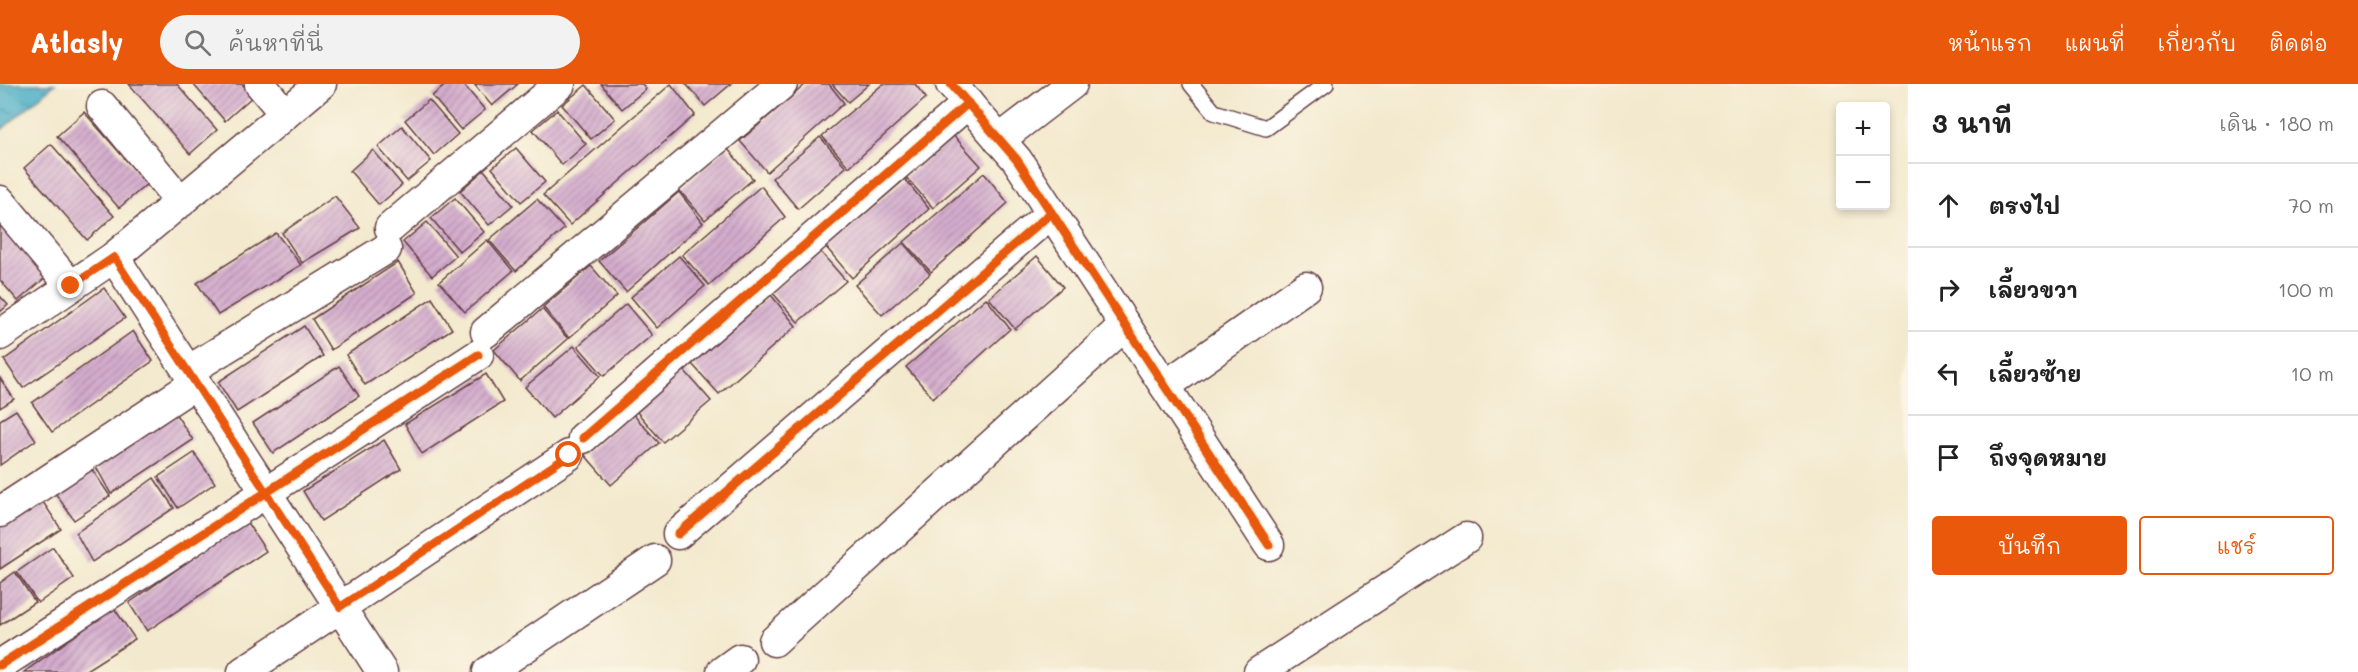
<!DOCTYPE html>
<html lang="th">
<meta charset="utf-8">
<style>
:root{--surface:#fff;--page:#f2f2f2;--text:#222;--muted:#767676;--line:#e0e0e0;--accent:#ea580c}
body{margin:0;font-family:Mali,"Playpen Sans Thai",sans-serif;background:var(--page);color:var(--text)}
.controls{position:absolute;right:18px;top:18px;display:grid;overflow:hidden;border-radius:6px;box-shadow:0 3px 9px #0003}
.controls button{width:54px;height:54px;display:grid;place-items:center;padding:0;border:0;border-bottom:2px solid var(--line);background:var(--surface);color:var(--text);font:30px sans-serif}
.stop{position:absolute;width:18px;height:18px;margin:-14px;border:4px solid #ea580c;border-radius:50%;background:#fff}
.stop.end{background:#ea580c;border-color:#fff;box-shadow:0 2px 6px #0008}
.list{margin:0;padding:0;list-style:none}
h2{display:flex;justify-content:space-between;align-items:center;height:78px;margin:0;padding:0 24px;font-size:26px}
h2 small{font-size:20px;font-weight:400;color:var(--muted)}
.list li{display:grid;grid-template-columns:39px 1fr auto;gap:18px;align-items:center;box-sizing:border-box;height:84px;padding:0 24px;border-top:2px solid var(--line)}
.list b{display:block;font-size:22px;white-space:nowrap}
.list em{font-size:20px;font-style:normal;color:var(--muted)}
.actions{display:flex;gap:12px;padding:18px 24px}
.actions a{flex:1;padding:14px 0;border:2px solid var(--accent);border-radius:6px;text-align:center;font-size:21px;color:var(--accent)}
.actions .main{background:var(--accent);color:#fff}
.icon{flex:none;width:33px;height:33px;fill:none;stroke:currentColor;stroke-width:2;stroke-linecap:round;stroke-linejoin:round}
.map{position:relative;flex:none;width:1908px;height:588px;overflow:hidden}
header{display:flex;align-items:center;gap:36px;box-sizing:border-box;height:84px;padding:0 30px;background:var(--accent);color:#fff}
header strong{font-size:28px}
nav{display:flex;gap:33px;margin-inline-start:auto;font-size:21px}
.search{width:420px;height:54px;background:var(--page);display:flex;align-items:center;gap:15px;box-sizing:border-box;padding:0 21px;border-radius:33px;color:var(--muted);font-size:22px}
main{display:flex}
aside{flex:1;background:var(--surface)}
.map>svg:first-child{display:block}
.water{fill:url(#water-ripples);stroke:#486678;stroke-width:1.5}
.building{fill:url(#building-hatch)}
.lines{fill:none;stroke-linecap:round;stroke-linejoin:round}
.lane-casing{stroke:#633d43;stroke-width:18}
.street-casing{stroke:#633d43;stroke-width:33}
.lane{stroke:#fff;stroke-width:15}
.street{stroke:#fff;stroke-width:30}
.cycleway-casing{stroke:#fcf5e5;stroke-width:13}
.cycleway{stroke:#e8590c;stroke-width:9}
.route{stroke:#ea580c;stroke-width:8}
</style>
<header>
<strong>Atlasly</strong>
<div class="search"><svg class="icon" aria-label="search" viewBox="0 0 24 24"><circle cx="10" cy="10" r="6"/><path d="M15 15l6 6"/></svg>ค้นหาที่นี่</div>
<nav><a>หน้าแรก</a><a>แผนที่</a><a>เกี่ยวกับ</a><a>ติดต่อ</a></nav>
</header>
<main>
<div class="map">
<svg width="1908" height="588" viewBox="0 0 1908 588">
<defs>
<pattern id="water-ripples" width="26" height="14" patternUnits="userSpaceOnUse" patternTransform="scale(1.5)"><rect width="26" height="14" fill="#46adc6"/><path d="M2 4q2-2 4 0t4 0M15 11q2-2 4 0t4 0" fill="none" stroke="#3c8ca1"/></pattern>
<pattern id="building-hatch" width="6" height="6" patternUnits="userSpaceOnUse" patternTransform="scale(1.5)"><rect width="6" height="6" fill="#d4adce"/><path d="M-1 1l2-2M0 6l6-6M5 7l2-2" fill="none" stroke="#ae8ca7"/></pattern>
</defs>
<rect width="100%" height="100%" fill="#fcf5e5"/>
<filter id="ink" filterUnits="userSpaceOnUse"><feTurbulence type="fractalNoise" baseFrequency=".0167" numOctaves="2"/><feDisplacementMap in="SourceGraphic" scale="12" xChannelSelector="R" yChannelSelector="G"/><feConvolveMatrix kernelMatrix="1 2 1 2 8 2 1 2 1" color-interpolation-filters="sRGB"/></filter>
<filter id="wash" filterUnits="userSpaceOnUse"><feTurbulence type="fractalNoise" baseFrequency=".008" numOctaves="4" result="noise"/><feDisplacementMap in="SourceGraphic" scale="24" xChannelSelector="R" yChannelSelector="G"/><feGaussianBlur stdDeviation="1.35" result="paint"/><feColorMatrix in="noise" values="0 0 0 0 0 0 0 0 0 0 0 0 0 0 0 0 0 1.4 0 .05"/><feComposite in="paint" operator="in"/></filter>
<g filter="url(#wash)">
<rect width="100%" height="100%" fill="#f3e9ce"/>
<polygon class="water" points="0,0 55,0 0,47"/>
<g id="blocks">
<g class="building">
<polygon points="129,0 177,0 217,46 190,70"/>
<polygon points="193,0 242,0 253,12 225,37"/>
<polygon points="447,0 463,0 485,26 461,46 432,12"/>
<polygon points="474,0 518,0 492,22"/>
<polygon points="601,0 642,0 646,5 622,25"/>
<polygon points="671,0 695,31 570,141 543,111"/>
<polygon points="686,0 731,0 705,22"/>
<polygon points="806,0 829,0 844,19 767,88 740,57"/>
<polygon points="832,0 869,0 848,18"/>
<polygon points="883,0 915,0 926,14 849,83 822,52"/>
<polygon points="586,1 615,35 591,55 562,21"/>
<polygon points="429,16 458,50 434,71 405,36"/>
<polygon points="557,26 586,60 562,81 533,46"/>
<polygon points="84,28 147,100 119,124 57,52"/>
<polygon points="402,42 431,77 407,97 378,63"/>
<polygon points="954,52 981,82 933,124 906,93"/>
<polygon points="820,53 846,83 798,125 772,94"/>
<polygon points="51,60 114,132 87,156 24,84"/>
<polygon points="516,64 545,98 521,118 492,84"/>
<polygon points="727,64 753,95 705,136 679,106"/>
<polygon points="373,66 402,101 379,121 350,87"/>
<polygon points="484,86 513,121 489,141 460,107"/>
<polygon points="984,89 1008,119 931,188 904,158"/>
<polygon points="905,95 929,125 852,194 826,163"/>
<polygon points="761,102 785,133 709,201 682,171"/>
<polygon points="679,108 703,139 626,208 599,177"/>
<polygon points="335,112 360,144 302,179 282,149"/>
<polygon points="455,114 484,148 460,168 431,134"/>
<polygon points="537,115 564,145 516,187 489,156"/>
<polygon points="427,138 456,172 432,192 403,158"/>
<polygon points="0,140 46,193 18,217 0,196"/>
<polygon points="276,149 301,181 218,231 197,199"/>
<polygon points="487,156 513,187 465,228 439,198"/>
<polygon points="903,159 930,190 882,231 855,201"/>
<polygon points="819,166 846,197 798,238 772,208"/>
<polygon points="679,172 705,202 657,244 631,213"/>
<polygon points="1037,172 1063,203 1015,245 989,214"/>
<polygon points="398,178 417,209 331,266 312,235"/>
<polygon points="591,182 617,212 569,254 543,223"/>
<polygon points="104,204 125,234 23,304 4,276"/>
<polygon points="771,211 796,242 719,310 692,280"/>
<polygon points="0,212 8,221 0,228"/>
<polygon points="432,214 452,245 365,301 346,271"/>
<polygon points="986,214 1010,245 933,314 906,283"/>
<polygon points="626,220 652,251 604,292 578,262"/>
<polygon points="542,225 568,255 520,297 494,266"/>
<polygon points="304,242 323,272 237,328 218,298"/>
<polygon points="133,247 153,277 52,348 32,319"/>
<polygon points="574,262 600,292 552,334 525,303"/>
<polygon points="339,282 359,312 273,369 253,339"/>
<polygon points="684,286 711,317 663,358 637,328"/>
<polygon points="486,290 503,318 422,370 405,340"/>
<polygon points="0,294 14,315 0,324"/>
<polygon points="16,326 36,356 0,381 0,336"/>
<polygon points="173,326 193,356 111,410 95,381"/>
<polygon points="632,329 659,359 611,401 584,370"/>
<polygon points="384,356 401,385 321,437 303,407"/>
<polygon points="194,369 215,399 178,424 158,393"/>
<polygon points="89,381 110,412 74,436 53,406"/>
<polygon points="154,394 174,424 92,478 76,449"/>
<polygon points="41,415 61,445 0,485 0,443"/>
<polygon points="246,437 266,467 147,547 129,519"/>
<polygon points="53,463 74,494 38,519 17,488"/>
<polygon points="15,488 35,518 0,541 0,499"/>
<polygon points="114,524 135,555 83,588 24,588"/>
</g>
</g>
</g>
<g filter="url(#ink)">
<use href="#blocks" fill-opacity="0" stroke="#633d43" stroke-width="1.5"/>
<g class="lines">
<g class="lane-casing">
<polyline id="lane" points="1191,0 1214,28 1266,44 1326,0"/>
</g>
<g class="street-casing">
<g id="street">
<polyline points="260,0 285,30"/>
<polyline points="951,0 1017,76 1269,461"/>
<polyline points="102,22 181,118"/>
<polyline points="999,56 1072,0"/>
<polyline points="0,117 71,202"/>
<polyline points="390,144 560,0"/>
<polyline points="114,173 382,588"/>
<polyline points="486,248 782,0"/>
<polyline points="0,251 114,173 321,0"/>
<polyline points="188,287 386,165"/>
<polyline points="1165,302 1306,203"/>
<polyline points="583,354 968,19"/>
<polyline points="0,428 196,299"/>
<polyline points="678,450 1051,129"/>
<polyline points="774,557 1125,241"/>
<polyline points="0,581 478,271"/>
<polyline points="243,588 569,371"/>
<polyline points="488,588 655,476"/>
<polyline points="722,588 740,575"/>
<polyline points="1259,588 1466,454"/>
</g>
</g>
<use href="#lane" class="lane"/>
<use href="#street" class="street"/>
<g class="cycleway-casing">
<g id="cycleway">
<polyline points="951,0 1017,76 1269,461"/>
<polyline points="583,354 968,19"/>
<polyline points="678,450 1051,129"/>
<polyline points="0,581 478,271"/>
</g>
</g>
<use href="#cycleway" class="cycleway"/>
</g>
</g>
<g class="lines" filter="url(#ink)">
<polyline class="route" points="71,202 114,173 340,523 569,371"/>
</g>
</svg>
<div class="controls">
<button>+</button>
<button>−</button>
</div>
<div class="stop" style="left:569px;top:371px"></div>
<div class="stop end" style="left:71px;top:202px"></div>
</div>
<aside>
<h2>3 นาที<small>เดิน · 180 m</small></h2>
<ul class="list">
<li><svg class="icon" aria-label="ahead" viewBox="0 0 24 24"><path d="M12 20V5M6 11l6-6 6 6"/></svg><div><b>ตรงไป</b></div><em>70 m</em></li>
<li><svg class="icon" aria-label="right" viewBox="0 0 24 24"><path d="M7 20v-9h11M14 6l5 5-5 5"/></svg><div><b>เลี้ยวขวา</b></div><em>100 m</em></li>
<li><svg class="icon" aria-label="left" viewBox="0 0 24 24"><path d="M17 20v-9H6M10 6l-5 5 5 5"/></svg><div><b>เลี้ยวซ้าย</b></div><em>10 m</em></li>
<li><svg class="icon" aria-label="arrive" viewBox="0 0 24 24"><path d="M6 21V4h12l-3 4 3 4H6"/></svg><div><b>ถึงจุดหมาย</b></div></li>
</ul>
<div class="actions"><a class="main">บันทึก</a><a>แชร์</a></div>
</aside>
</main>
